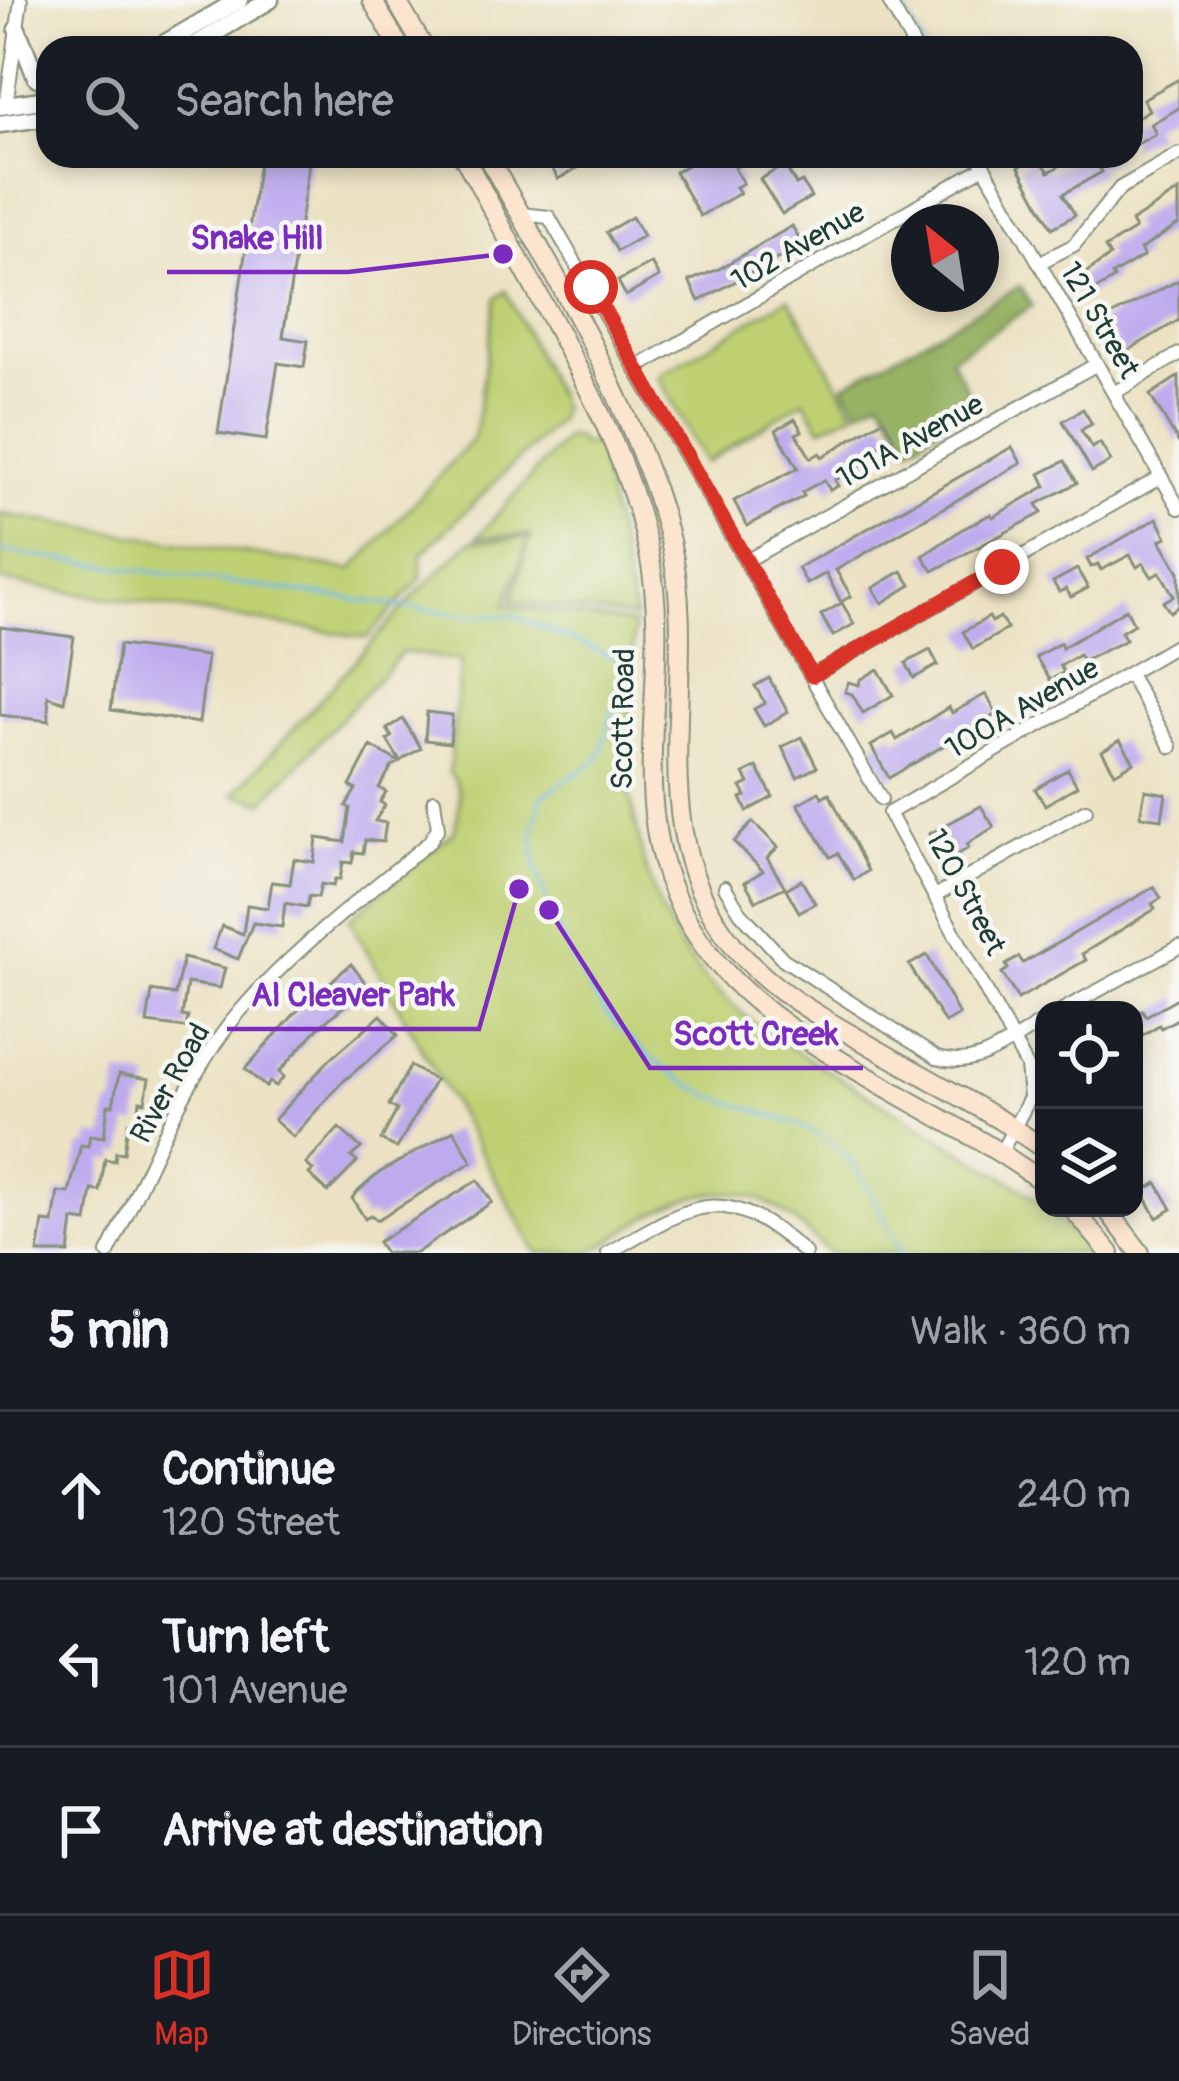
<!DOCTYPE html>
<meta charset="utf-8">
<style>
:root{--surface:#171b24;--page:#20242c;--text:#f1f3f6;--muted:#9ea1a6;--line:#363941;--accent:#d93025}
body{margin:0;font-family:Pangolin,sans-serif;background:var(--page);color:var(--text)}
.controls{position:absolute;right:36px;bottom:36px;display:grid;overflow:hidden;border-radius:24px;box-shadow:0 6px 18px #0003}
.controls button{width:108px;height:108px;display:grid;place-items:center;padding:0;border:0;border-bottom:3px solid var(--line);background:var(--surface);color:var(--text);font:60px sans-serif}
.compass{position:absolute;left:891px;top:204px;width:108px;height:108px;border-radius:50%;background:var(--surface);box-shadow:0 6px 18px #0003;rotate:330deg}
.stop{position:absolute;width:36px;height:36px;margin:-27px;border:9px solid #d93025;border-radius:50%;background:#fff}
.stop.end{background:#d93025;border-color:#fff;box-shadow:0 3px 12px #0008}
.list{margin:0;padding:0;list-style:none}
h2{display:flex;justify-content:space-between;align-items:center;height:156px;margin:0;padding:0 48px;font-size:51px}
h2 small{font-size:39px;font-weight:400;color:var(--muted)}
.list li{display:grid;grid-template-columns:78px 1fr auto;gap:36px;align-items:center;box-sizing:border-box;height:168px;padding:0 48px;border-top:3px solid var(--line)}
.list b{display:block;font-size:45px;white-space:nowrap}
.list p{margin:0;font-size:39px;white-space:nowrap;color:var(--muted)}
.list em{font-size:39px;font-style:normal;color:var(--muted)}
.icon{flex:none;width:66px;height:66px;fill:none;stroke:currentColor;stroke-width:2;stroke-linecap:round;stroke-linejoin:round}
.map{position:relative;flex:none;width:1179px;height:1253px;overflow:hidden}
.search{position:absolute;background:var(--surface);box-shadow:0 6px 18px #0003;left:36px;right:36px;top:36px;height:132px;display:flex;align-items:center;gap:30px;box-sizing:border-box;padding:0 42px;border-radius:36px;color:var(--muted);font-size:45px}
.sheet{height:660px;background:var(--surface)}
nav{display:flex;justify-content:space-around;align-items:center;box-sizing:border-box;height:168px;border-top:3px solid var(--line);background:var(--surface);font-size:33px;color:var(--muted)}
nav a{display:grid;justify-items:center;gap:6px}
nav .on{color:var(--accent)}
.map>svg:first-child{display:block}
.green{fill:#bfd073;stroke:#6f8654;stroke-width:3}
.forest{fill:#97b265;stroke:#5b784c;stroke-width:3}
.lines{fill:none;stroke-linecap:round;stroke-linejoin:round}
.stream{stroke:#6dbae7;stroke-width:3}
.building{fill:#beabee}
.minor-casing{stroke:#86907c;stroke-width:16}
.tertiary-casing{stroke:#86907c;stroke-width:21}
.secondary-casing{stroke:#86907c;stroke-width:22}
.minor{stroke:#fff;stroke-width:12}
.tertiary{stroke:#fff;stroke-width:16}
.secondary{stroke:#fce5cf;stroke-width:18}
.route{stroke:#d93025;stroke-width:15}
.labels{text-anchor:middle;stroke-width:9;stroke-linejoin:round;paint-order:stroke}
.street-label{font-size:30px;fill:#1f3d34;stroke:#f6f6f2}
.leader{fill:none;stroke:#7b2cbf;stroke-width:4.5}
.callout-dot{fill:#7b2cbf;stroke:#f6f6f2;stroke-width:4.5}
.callout-label{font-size:33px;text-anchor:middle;font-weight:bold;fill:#7b2cbf;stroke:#f6f6f2;stroke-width:9;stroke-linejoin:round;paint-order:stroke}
</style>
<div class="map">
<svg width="1179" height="1253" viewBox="0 0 1179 1253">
<rect width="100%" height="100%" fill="#f6f6f2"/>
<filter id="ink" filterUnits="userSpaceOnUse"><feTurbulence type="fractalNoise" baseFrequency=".00833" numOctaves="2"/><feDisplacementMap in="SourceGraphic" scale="24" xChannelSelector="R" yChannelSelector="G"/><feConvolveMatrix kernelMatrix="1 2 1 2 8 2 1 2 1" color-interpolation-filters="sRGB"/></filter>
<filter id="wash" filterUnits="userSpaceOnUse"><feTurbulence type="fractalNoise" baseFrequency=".004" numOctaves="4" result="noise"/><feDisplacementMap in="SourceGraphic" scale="48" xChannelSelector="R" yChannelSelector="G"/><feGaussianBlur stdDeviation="2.7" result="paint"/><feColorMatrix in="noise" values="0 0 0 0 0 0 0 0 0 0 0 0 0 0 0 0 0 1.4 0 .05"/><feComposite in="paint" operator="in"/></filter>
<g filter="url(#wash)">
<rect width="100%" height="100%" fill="#ece2c3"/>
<g class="green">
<polygon points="506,291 561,406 558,420 421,555 421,578 367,638 0,581 0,514 352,570 474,438 496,298"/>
<polygon points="789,298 854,412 821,428 804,400 705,463 658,376"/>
<path d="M567 436 579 439 582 446 596 440 635 618 512 601 529 539 505 605 634 624 627 782 645 867 661 911 683 951 707 982 761 1030 1017 1185 1042 1203 1089 1253H828C765 1185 722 1174 641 1221 624 1231 603 1248 584 1253 570 1253 551 1253 537 1253L349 919 454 832C459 813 465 788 449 773L461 661 403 652 263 802 234 794 417 593 471 541 531 538 530 535 477 537Z"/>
</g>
<polygon class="forest" points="1020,286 1032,306 950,358 969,393 948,405 941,426 910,447 881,398 858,410 844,385"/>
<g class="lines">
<g class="stream">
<polyline points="898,0 925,48"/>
<path d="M0 551 473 616 513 615 627 663 599 759 541 797C539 811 533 828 533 842 534 885 577 978 604 1011 629 1041 669 1076 704 1092 745 1111 796 1117 833 1144 865 1168 883 1219 902 1253"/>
</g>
</g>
<g id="blocks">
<g class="building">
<polygon points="1179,79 1179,108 1151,124 1156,134 1131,147 1131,121 1149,110 1143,99"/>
<polygon points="260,156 310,156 283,337 308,341 304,367 278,363 266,440 218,433"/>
<polygon points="573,156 599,156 558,179 552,168"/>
<polygon points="684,156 737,156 741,164 734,168 743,183 736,187 740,193 700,216 675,172 689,164"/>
<polygon points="1038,156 1049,172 1077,156 1118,156 1099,167 1102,172 1063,194 1075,215 1052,228 1019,167"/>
<polygon points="785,165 796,185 802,182 811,197 782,214 760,179"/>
<polygon points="1179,191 1179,224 1140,250 1144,256 1112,275 1114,279 1087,295 1077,279 1110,256 1105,248 1135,229 1131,222"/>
<polygon points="632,217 643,236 617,251 606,232"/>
<polygon points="792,226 803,245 699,301 689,281 719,269"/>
<polygon points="651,263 659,277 626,296 618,281"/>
<polygon points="1179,280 1179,320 1122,354 1103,320"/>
<polygon points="1179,376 1179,443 1150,395"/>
<polygon points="1083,409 1092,424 1081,430 1092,448 1100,443 1111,461 1092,472 1063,421"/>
<polygon points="795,419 802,431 796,434 811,458 820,453 822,457 884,419 894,438 865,454 869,460 835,480 838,486 830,490 824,480 802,492 804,496 747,526 734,501 798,468 776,430"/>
<polygon points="1012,447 1021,463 836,570 851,596 841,602 826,573 807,584 798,568"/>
<polygon points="1065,461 1077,483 1037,504 1042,513 933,571 923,556 961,530 991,514 993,517 1046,486 1040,474"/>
<polygon points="1157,518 1167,537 1160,540 1179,572 1179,606 1170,612 1163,602 1174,596 1160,572 1152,577 1143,563 1137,567 1130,555 1101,570 1098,564 1091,567 1087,559"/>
<polygon points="1077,569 1088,588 1071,597 1066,589 1059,592 1053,582"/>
<polygon points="902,571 911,585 882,603 873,588"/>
<polygon points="842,603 854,624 833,636 821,615"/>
<polygon points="1126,609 1134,624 1121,632 1126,640 1083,661 1079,655 1060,666 1064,672 1050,680 1036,657 1060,643 1062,648"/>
<polygon points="989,617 992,622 1000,617 1007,629 973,649 963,632"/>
<polygon points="0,627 74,637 64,702 48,696 49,721 0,715"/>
<polygon points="119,645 207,656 199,723 111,710"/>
<polygon points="930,650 938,665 914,678 906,663"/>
<polygon points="878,669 893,695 863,713 852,694 845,692 848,682 859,685 860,680"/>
<polygon points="769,678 788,712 764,726 754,709 765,703 755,686"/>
<polygon points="986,694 997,714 889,778 871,746 893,733 897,740 949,707 952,713"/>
<polygon points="427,712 452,715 450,743 425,740"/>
<polygon points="403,719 421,748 400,761 387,740 392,737 387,729"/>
<polygon points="802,737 817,767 797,777 782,747"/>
<polygon points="1120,740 1134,762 1115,773 1102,751"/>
<polygon points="371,746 399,762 392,766 379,788 386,792 380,802 385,805 375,821 386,823 383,842 365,840 363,853 354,852 352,863 343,862 340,879 335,879 333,886 321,884 318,897 309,896 307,907 285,903 282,927 253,923 238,959 213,949 222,926 243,934 247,905 268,908 272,882 290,884 294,859 314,862 317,838 345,842 350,808 346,806 356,789 350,786"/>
<polygon points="757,767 773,797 747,811 741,798 746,796 741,787 749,783 744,774"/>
<polygon points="1068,769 1077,786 1045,805 1035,789"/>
<polygon points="1145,790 1166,794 1162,819 1140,816"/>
<polygon points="819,792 822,797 829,793 868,871 854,880 838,853 830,857 798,804"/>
<polygon points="981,806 994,827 967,844 969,848 944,862 929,834"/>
<polygon points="753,822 778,847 767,858 785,887 756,901 745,882 763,871 734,842"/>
<polygon points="801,880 815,903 799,912 786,889"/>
<polygon points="1154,887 1161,898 1152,904 1155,909 1082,954 1086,960 1018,999 1002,973 1008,969 1006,965 1019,957 1023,963"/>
<polygon points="927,955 959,1015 945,1023 909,965"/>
<polygon points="183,958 225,968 220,988 187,983 182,1016 188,1017 186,1028 147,1023 152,991 175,995"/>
<polygon points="351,964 368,986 319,1027 279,1072 284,1077 276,1086 270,1082 266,1087 245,1069 298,1010"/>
<polygon points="1179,997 1179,1018 1161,1028 1159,1025 1134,1040 1134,1014 1142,1010 1146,1016"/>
<polygon points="381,1015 398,1035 340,1084 293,1137 274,1120 330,1059"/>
<polygon points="410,1066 435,1080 397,1148 381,1140 397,1110 389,1105"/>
<polygon points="119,1074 149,1079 145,1102 140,1101 137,1124 128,1123 124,1153 116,1152 115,1161 105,1159 100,1191 92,1190 87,1222 73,1220 69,1253 38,1253 43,1222 53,1223 58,1192 69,1193 81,1145 88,1146 90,1135 104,1137 108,1105 113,1105"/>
<polygon points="339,1128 361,1148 351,1157 357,1162 328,1192 309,1174 313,1170 306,1164"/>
<polygon points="454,1130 472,1162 377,1220 371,1215 365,1219 352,1198 355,1194 379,1173"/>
<polygon points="478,1180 492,1202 416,1253 385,1253 378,1242"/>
<polygon points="1157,1183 1172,1209 1157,1218 1142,1191"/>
</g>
</g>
</g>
<g filter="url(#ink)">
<use href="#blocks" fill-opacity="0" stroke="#86907c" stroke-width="3"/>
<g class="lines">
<g class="minor-casing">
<g id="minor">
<polyline points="888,0 915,48"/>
<polyline points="6,106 21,0"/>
<polyline points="978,156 1179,508"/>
<polyline points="521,214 549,217 881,799"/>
<polyline points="1039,263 1074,245 1120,188 1179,154"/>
<polyline points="636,368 984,167"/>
<polyline points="1114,393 1179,354"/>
<polyline points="746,561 1097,364"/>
<polyline points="1129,674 1171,747"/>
<polyline points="812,676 1161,477"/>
<path d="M725 887 740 912 783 959 937 1058C978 1071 1010 1040 1044 1021"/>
<polyline points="935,896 1086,810"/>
<polyline points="1062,1010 1179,947"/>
<polyline points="1001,1152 1030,1098 1027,1066 889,813 1179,644"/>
<path d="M108 1253C148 1174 184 1075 242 1009 296 946 366 895 429 842L438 828 434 800"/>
<path d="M608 1253C695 1203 722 1180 805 1253"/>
</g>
</g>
<g class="tertiary-casing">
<g id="tertiary">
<polyline points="17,29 36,77 48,83"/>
<polyline points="157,48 239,0"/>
<polyline points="190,48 270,0"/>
<polyline points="0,106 48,99"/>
<polyline points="0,124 48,117"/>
</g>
</g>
<g class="secondary-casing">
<g id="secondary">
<polyline points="372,0 400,48"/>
<polyline points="396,0 424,48"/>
<path d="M463 156C486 195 506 236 528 276 575 362 627 452 648 549 679 692 607 820 709 953 785 1052 943 1107 1044 1183"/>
<path d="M487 156C554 272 638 412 670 541 703 677 635 826 734 946 769 989 817 1015 864 1042 924 1077 987 1109 1044 1149"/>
<polyline points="1072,1208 1110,1253"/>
<polyline points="1106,1208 1140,1253"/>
</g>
</g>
<use href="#minor" class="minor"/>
<use href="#tertiary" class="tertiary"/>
<use href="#secondary" class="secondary"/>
</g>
</g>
<g class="lines" filter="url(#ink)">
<polyline class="route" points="591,287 812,676 1002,567"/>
</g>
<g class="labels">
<g class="street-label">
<text transform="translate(798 246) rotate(-30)" y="10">102 Avenue</text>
<text transform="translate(1100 320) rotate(60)" y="10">121 Street</text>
<text transform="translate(910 441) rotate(-29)" y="10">101A Avenue</text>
<text transform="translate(1022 708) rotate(-30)" y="10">100A Avenue</text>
<text transform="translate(623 719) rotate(-89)" y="10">Scott Road</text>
<text transform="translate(966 892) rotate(62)" y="10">120 Street</text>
<text transform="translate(170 1083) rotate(-61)" y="10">River Road</text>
</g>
</g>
<path class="leader" d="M503 254L348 272H167M519 889L479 1029H227M549 910L650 1068H863"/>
<g class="callout-dot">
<circle cx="503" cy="254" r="12"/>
<circle cx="519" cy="889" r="12"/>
<circle cx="549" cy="910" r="12"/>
</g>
<g class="callout-label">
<text x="257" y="249">Snake Hill</text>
<text x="353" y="1006">Al Cleaver Park</text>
<text x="756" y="1045">Scott Creek</text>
</g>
</svg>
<div class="controls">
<button><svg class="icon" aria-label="locate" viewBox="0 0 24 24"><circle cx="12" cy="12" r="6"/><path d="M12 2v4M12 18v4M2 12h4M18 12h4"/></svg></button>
<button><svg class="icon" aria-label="layers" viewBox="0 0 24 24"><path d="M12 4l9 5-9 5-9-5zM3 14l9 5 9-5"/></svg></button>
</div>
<svg class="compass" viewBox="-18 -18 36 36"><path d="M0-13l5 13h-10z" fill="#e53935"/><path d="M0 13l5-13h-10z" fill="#9ea1a6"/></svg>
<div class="stop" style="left:591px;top:287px"></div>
<div class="stop end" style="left:1002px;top:567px"></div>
<div class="search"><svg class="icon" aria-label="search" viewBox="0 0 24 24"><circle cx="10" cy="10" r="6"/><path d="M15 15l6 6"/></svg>Search here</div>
</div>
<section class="sheet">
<h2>5 min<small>Walk · 360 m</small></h2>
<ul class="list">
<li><svg class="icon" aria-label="ahead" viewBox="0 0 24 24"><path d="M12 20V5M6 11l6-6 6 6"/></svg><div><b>Continue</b><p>120 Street</p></div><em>240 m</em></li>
<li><svg class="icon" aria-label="left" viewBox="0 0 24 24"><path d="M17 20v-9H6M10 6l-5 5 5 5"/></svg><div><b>Turn left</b><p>101 Avenue</p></div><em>120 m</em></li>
<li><svg class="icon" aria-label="arrive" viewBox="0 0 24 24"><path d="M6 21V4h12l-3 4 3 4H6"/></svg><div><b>Arrive at destination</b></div></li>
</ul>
</section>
<nav>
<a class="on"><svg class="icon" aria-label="map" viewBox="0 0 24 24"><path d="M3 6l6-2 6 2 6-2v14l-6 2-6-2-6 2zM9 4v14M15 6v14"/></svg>Map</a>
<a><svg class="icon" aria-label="directions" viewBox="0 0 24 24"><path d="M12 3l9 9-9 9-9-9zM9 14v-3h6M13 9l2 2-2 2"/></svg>Directions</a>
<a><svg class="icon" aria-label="saved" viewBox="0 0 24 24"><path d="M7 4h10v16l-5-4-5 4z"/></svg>Saved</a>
</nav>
